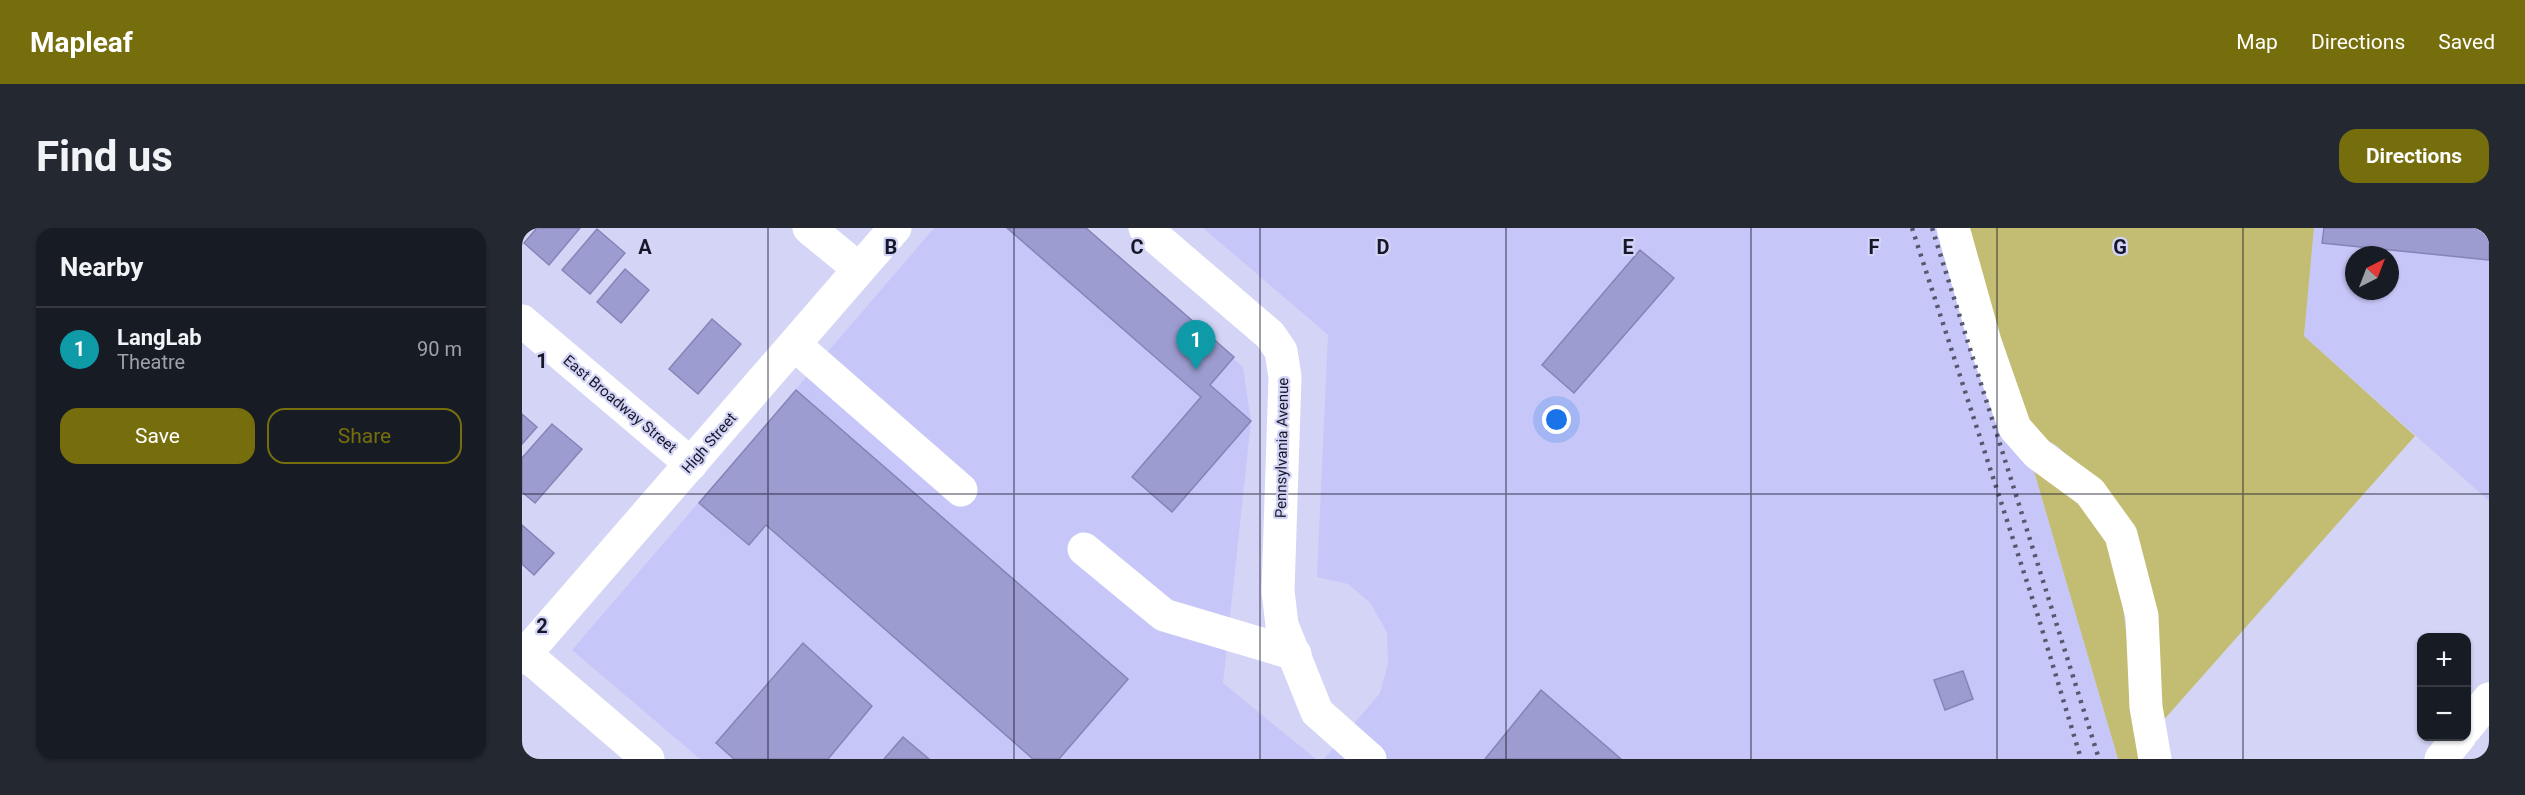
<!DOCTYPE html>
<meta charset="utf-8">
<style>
:root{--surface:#171b24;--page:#242831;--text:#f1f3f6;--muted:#9ea1a6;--line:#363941;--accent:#766e0c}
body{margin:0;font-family:Roboto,sans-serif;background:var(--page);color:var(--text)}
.controls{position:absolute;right:18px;bottom:18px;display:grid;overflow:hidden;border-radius:12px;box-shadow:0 2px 4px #0004}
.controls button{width:54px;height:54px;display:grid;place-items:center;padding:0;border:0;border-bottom:2px solid var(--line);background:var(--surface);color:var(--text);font:30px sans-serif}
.compass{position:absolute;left:1823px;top:18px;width:54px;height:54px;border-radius:50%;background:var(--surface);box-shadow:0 2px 4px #0004;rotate:42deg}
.you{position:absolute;left:1035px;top:192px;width:21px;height:21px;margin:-15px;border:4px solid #fff;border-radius:50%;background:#1a73e8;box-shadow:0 0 0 9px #1a73e833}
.badge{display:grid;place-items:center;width:39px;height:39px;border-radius:50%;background:var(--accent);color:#fff;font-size:20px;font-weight:700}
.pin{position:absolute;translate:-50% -50px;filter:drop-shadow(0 2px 3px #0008)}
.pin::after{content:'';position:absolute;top:32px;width:21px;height:18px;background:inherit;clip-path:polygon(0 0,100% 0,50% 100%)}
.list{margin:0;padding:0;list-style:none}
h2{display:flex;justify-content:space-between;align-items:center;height:78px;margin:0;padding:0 24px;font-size:26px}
h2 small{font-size:20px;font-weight:400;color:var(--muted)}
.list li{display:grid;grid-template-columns:39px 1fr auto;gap:18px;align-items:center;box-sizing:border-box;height:84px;padding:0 24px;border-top:2px solid var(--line)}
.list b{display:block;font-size:22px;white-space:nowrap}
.list p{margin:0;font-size:20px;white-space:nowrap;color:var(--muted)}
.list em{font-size:20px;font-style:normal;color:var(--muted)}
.actions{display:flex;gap:12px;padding:18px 24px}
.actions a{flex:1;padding:14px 0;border:2px solid var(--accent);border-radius:18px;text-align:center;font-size:21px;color:var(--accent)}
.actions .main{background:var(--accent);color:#fff}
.map{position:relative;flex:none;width:1967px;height:531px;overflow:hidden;border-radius:18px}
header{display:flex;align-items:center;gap:36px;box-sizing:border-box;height:84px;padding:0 30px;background:var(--accent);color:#fff}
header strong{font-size:28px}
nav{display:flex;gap:33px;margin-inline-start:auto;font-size:21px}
.intro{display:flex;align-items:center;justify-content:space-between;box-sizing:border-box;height:144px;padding:0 36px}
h1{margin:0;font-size:42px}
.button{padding:15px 27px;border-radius:18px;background:var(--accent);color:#fff;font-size:21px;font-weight:700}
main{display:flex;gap:36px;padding:0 36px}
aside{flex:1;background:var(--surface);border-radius:18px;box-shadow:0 2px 4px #0004}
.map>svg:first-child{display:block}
.built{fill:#c6c7f8;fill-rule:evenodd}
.green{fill:#c3bd74}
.building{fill:#9c9cd0;stroke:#8484b7;stroke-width:1.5}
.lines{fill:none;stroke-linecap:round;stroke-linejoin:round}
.minor{stroke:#fff;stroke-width:33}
.rail{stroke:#57576f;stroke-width:4.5;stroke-dasharray:3 6;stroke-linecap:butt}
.grid{fill:none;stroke:#17172a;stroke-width:1.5;stroke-opacity:0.55}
.labels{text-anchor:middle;stroke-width:4.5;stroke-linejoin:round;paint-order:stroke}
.street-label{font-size:15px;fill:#17172a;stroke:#d4d5f6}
.grid-label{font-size:20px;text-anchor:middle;font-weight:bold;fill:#17172a;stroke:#d4d5f6;stroke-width:4.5;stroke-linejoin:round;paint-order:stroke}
</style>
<header>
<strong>Mapleaf</strong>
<nav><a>Map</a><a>Directions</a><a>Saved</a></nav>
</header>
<div class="intro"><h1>Find us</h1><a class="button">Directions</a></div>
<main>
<aside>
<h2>Nearby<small></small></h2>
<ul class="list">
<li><span class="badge" style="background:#0f9aa8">1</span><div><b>LangLab</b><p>Theatre</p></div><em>90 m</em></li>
</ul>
<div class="actions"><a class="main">Save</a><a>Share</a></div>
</aside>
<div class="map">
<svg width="1967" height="531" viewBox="0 0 1967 531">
<rect width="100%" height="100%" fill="#d4d5f6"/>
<g class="built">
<polygon points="412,0 564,0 721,139 729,193 701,455 794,531 178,531 50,422"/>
<polygon points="681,0 1441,0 1596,531 802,531 858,465 866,436 865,405 849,376 826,356 795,349 806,107"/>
<path d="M1792 0H1967V273L1782 108ZM1832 27H1868V63H1832Z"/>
</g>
<g class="green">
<polygon points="1441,0 1792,0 1782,108 1893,208 1639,495 1585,265 1535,218 1498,195"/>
<polygon points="1509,233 1561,272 1594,321 1610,453 1623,531 1596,531"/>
</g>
<g class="building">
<polygon points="15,0 58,0 27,37 2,15"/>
<polygon points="485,0 564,0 712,129 688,157 729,193 650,284 610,249 679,169"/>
<polygon points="1802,0 1967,0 1967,32 1800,15"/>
<polygon points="75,1 103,25 68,66 40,42"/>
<polygon points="1118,22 1152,50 1052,165 1020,137"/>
<polygon points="103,41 127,62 99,95 75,74"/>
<polygon points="190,91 219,116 176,166 147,141"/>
<polygon points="274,162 606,451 537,531 511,531 244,297 227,317 177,275"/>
<polygon points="0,186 15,199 0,216"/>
<polygon points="30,196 60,221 13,275 0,264 0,230"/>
<polygon points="0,297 32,325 12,347 0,336"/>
<polygon points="281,415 350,478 306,531 212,531 194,515"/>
<polygon points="1441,443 1451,471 1423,482 1412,452"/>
<polygon points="1019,462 1099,531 963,531"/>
<polygon points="381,509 407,531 362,531"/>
</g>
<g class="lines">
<g class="minor">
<polyline points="287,0 337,41"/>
<polyline points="623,0 748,107 759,123 763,149 756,363 760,397 795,484 848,531"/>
<polyline points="1431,0 1463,114 1493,200 1516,226 1568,264 1599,307 1620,388 1624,479 1633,531"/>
<polyline points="0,93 169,236"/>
<polyline points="273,117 439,262"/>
<polyline points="562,321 642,387 773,426"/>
<polyline points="0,423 126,531"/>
<polyline points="0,430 373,0"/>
<polyline points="1944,500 1967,471"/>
<polyline points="1919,531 1938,508"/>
</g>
<g class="rail">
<polyline points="1390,0 1516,388 1559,531"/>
<polyline points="1410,0 1577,531"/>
</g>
</g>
<path class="grid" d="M246 0V531M492 0V531M738 0V531M984 0V531M1229 0V531M1475 0V531M1721 0V531M0 266H1967"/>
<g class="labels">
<g class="street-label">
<text transform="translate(98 176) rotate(40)" y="5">East Broadway Street</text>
<text transform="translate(187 215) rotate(-49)" y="5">High Street</text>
<text transform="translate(760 220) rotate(-89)" y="5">Pennsylvania Avenue</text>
</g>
</g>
<g class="grid-label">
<text x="123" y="26">A</text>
<text x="369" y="26">B</text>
<text x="615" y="26">C</text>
<text x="861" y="26">D</text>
<text x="1106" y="26">E</text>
<text x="1352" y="26">F</text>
<text x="1598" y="26">G</text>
<text x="20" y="140">1</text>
<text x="20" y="405">2</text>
</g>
</svg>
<div class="controls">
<button>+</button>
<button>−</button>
</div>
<svg class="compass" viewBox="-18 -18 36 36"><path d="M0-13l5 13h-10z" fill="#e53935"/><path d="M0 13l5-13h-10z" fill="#9ea1a6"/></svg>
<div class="you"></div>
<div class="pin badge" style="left:674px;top:142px;background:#0f9aa8">1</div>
</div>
</main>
